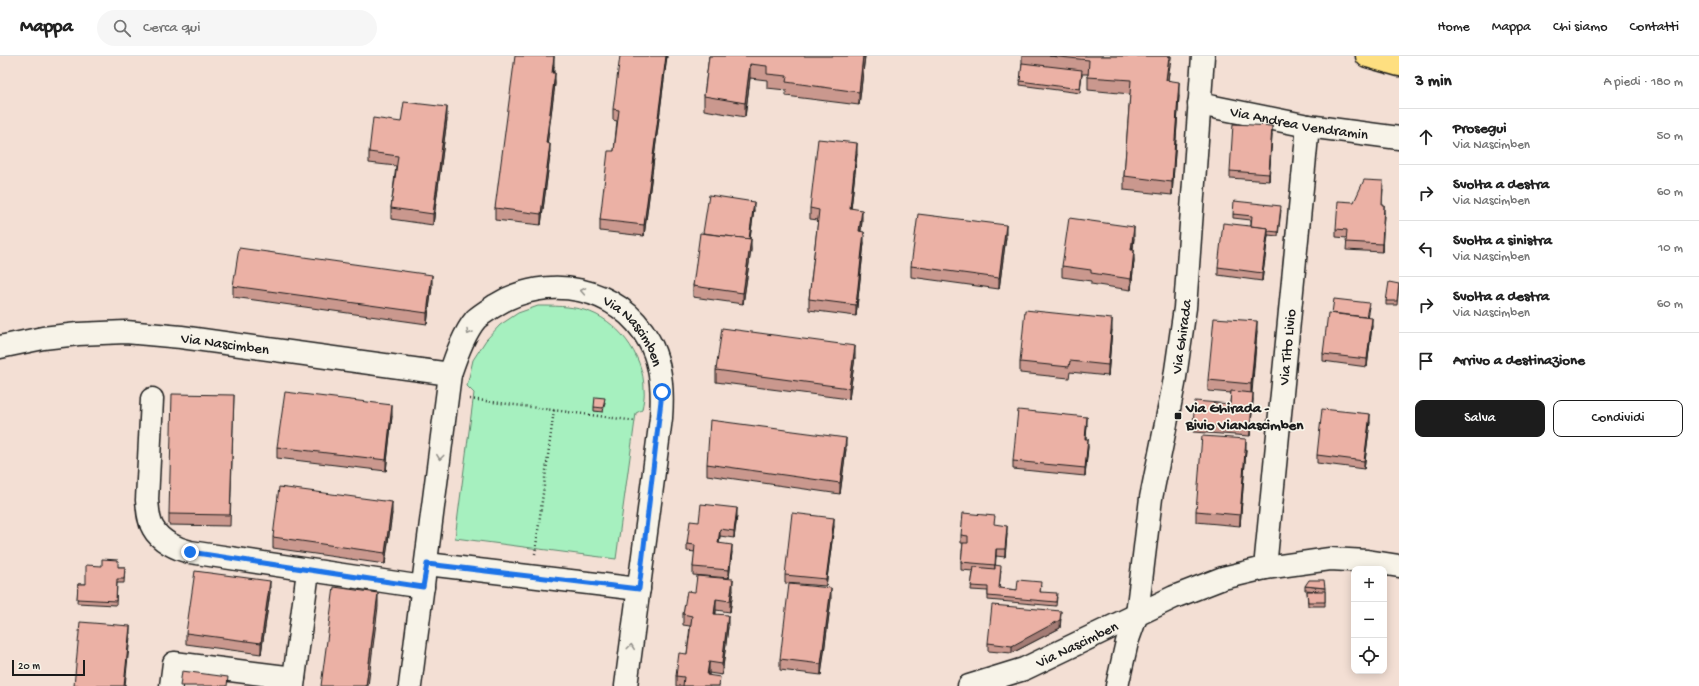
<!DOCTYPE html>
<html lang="it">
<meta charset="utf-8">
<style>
:root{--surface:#fff;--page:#f6f6f6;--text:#222;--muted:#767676;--line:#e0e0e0;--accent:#1c1c1c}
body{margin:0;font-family:"Gochi Hand",sans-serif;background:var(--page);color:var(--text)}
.controls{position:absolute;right:12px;bottom:12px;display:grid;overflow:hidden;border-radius:8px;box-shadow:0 2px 10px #0003}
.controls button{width:36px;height:36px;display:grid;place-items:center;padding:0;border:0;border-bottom:1px solid var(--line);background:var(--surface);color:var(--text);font:20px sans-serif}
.scale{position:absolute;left:12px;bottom:10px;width:73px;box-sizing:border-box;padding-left:4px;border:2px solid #1c1c1c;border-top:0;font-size:11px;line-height:14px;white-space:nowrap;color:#1c1c1c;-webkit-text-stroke:3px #f7f3e8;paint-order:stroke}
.stop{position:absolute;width:12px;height:12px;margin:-9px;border:3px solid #1a73e8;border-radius:50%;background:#fff}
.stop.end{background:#1a73e8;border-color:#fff;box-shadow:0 1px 4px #0008}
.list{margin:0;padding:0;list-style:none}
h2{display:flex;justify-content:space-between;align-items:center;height:52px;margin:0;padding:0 16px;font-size:17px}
h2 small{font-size:13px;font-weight:400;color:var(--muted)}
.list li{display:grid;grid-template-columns:26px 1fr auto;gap:12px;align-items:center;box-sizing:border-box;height:56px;padding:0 16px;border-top:1px solid var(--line)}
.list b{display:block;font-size:15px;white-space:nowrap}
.list p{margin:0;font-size:13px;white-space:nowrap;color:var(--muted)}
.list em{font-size:13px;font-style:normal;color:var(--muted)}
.actions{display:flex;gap:8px;padding:12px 16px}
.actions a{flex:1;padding:9px 0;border:1px solid var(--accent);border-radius:8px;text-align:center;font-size:14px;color:var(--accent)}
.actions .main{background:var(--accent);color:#fff}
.icon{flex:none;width:22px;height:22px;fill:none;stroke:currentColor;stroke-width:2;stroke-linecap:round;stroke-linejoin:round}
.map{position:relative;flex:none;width:1399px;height:630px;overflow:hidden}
header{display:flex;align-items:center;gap:24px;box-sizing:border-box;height:56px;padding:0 20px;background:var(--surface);border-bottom:1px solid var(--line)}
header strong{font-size:19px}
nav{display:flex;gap:22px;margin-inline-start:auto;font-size:14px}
.search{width:280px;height:36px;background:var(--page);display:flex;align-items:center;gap:10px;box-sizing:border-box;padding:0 14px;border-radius:22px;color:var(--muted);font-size:15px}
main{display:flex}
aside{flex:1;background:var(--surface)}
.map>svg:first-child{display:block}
.green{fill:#a6f0bf;stroke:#61866e}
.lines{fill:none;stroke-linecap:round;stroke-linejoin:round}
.minor-casing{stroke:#1c1c1c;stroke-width:25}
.highway-casing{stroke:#1c1c1c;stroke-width:25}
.path{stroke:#1c1c1c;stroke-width:2.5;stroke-dasharray:1 3;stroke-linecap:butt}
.minor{stroke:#f7f3e8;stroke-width:22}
.highway{stroke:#fedf80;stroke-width:22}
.wall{fill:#ca988e;stroke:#1c1c1c}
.shaded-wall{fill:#a47c74;stroke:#1c1c1c}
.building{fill:#ebb1a5;stroke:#1c1c1c}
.oneway{stroke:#94928c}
.route{stroke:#1a73e8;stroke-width:5}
.poi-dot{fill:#1c1c1c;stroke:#f7f3e8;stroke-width:1.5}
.labels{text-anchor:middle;stroke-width:3.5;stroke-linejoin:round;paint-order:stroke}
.street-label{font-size:15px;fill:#1c1c1c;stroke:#f7f3e8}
.poi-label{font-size:15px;font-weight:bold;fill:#1c1c1c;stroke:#f7f3e8;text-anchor:start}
</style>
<header>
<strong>Mappa</strong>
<div class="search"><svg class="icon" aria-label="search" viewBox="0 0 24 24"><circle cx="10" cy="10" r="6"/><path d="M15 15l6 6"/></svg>Cerca qui</div>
<nav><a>Home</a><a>Mappa</a><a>Chi siamo</a><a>Contatti</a></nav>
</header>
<main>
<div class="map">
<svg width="1399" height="630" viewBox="0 0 1399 630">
<rect width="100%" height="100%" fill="#f3dfd4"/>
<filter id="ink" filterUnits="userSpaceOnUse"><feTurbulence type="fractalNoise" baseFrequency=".025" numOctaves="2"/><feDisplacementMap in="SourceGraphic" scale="8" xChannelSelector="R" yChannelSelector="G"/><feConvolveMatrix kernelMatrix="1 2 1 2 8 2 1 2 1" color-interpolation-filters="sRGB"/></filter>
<g filter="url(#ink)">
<path class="green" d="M538 250C554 250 569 250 584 254 617 263 644 299 644 333 645 340 643 347 642 354L636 357 616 503 455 482 474 337 467 330 473 304 486 284 500 269 518 257Z"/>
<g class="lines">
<g class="minor-casing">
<g id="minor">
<path id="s1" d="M1199 48 1308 70 1399 82"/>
<path id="s2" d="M0 291 43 282 78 278 126 276 181 281 450 318"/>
<path d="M152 343 147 444C148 453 148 464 153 472 160 485 177 493 190 496L423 531"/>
<polyline points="427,508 639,533"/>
<path id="s3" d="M1265 512 1308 70"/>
<polyline points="171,630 174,607 294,622"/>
<polyline points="293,630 308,515"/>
<path id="s4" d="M410 630 450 318C456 300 464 277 476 263 482 258 490 253 496 249 547 217 619 230 649 285 662 308 663 336 661 362L626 630"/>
<path id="s5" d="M969 630 1024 613 1174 541 1223 522 1265 512 1330 503 1367 505 1399 510"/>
<path id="s6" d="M1117 630 1127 586 1137 558 1151 442 1174 328 1185 252 1203 0"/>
</g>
</g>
<g class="highway-casing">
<polyline id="highway" points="1367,0 1399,9"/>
</g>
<g class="path">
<polyline points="470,343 636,365"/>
<polyline points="535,498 554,354"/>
</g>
<use href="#minor" class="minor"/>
<use href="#highway" class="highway"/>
</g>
<g class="wall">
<polygon points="667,0 644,180 600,175 600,164 614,95 617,65 613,64 613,53"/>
<polygon points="709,0 865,0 859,49 786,40 786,34 767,32 767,24 750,22 745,61 704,54 704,40"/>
<polygon points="1022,0 1171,0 1168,24 1179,40 1172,139 1124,134 1124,120 1130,38 1088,34 1088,18 1082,18 1080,37 1020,29 1022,7"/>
<polygon points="554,10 554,17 555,28 547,88 550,99 541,169 495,164 495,152"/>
<polygon points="447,63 433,169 391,163 391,152 396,110 369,107 369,96"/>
<polygon points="1272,78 1269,125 1230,122 1230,115"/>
<polygon points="857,98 851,152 862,165 861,175 864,187 856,260 809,254 809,243 818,164 810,163 810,152"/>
<polygon points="1383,133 1382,149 1384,157 1382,196 1346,194 1347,182 1336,181 1336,173 1354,146"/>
<polygon points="754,154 750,183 751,194 743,248 693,241 693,230 703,177"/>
<polygon points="1281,154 1278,180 1268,179 1262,225 1218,219 1218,211 1251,170 1251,164 1233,162 1233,158"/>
<polygon points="1006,181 999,233 911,221 911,210"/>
<polygon points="1134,182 1133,194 1134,205 1131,234 1091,228 1091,225 1062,221 1062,210"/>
<polygon points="1399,228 1397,249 1386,249 1386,245"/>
<polygon points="233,230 432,230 427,268 233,241"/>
<polygon points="1369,251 1367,262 1372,270 1367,311 1323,305 1323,298 1332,257"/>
<polygon points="1112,274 1108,320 1070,316 1069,322 1020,317 1020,306"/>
<polygon points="1257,276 1252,337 1253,344 1250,380 1193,376 1193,368 1230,348 1231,337 1208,335 1208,324"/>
<polygon points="855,301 849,343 716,326 716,314"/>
<polygon points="234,339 230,470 169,469 169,458"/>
<polygon points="605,346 603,356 594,355 594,351"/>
<polygon points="392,360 386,415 277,402 277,391"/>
<polygon points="1370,366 1364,413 1317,407 1317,399"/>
<polygon points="1087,369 1086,383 1088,391 1085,420 1013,413 1013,405"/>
<polygon points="846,393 840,438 707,419 707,408"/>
<polygon points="1246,394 1240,470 1196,466 1196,455"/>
<polygon points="392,457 385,508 273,492 273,481"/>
<polygon points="737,460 734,482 720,480 719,487 732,496 729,522 693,519 693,511 695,496 687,495 687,488 699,466"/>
<polygon points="994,469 1007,478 1005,501 996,500 995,509 1001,514 999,532 1017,534 1041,530 1040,536 1057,541 1056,550 988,544 988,535 971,534 973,515 961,514 961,506 963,487 961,487 961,479"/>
<polygon points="834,470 826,530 785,527 785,519"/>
<polygon points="118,511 125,511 124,527 117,527 116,549 77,547 78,528 86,528"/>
<polygon points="1305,530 1325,532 1325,550 1308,550 1307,535 1318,535 1305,534"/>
<polygon points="733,534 730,556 716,554 716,558 728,571 722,619 709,617 709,620 720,630 676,630 676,620 687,598 690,570 683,569 683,558 695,536"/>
<polygon points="270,536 261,598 186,588 186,577"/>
<polygon points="831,543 821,619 780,614 780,603"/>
<polygon points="1061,563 1060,572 1012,597 988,595 988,587"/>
</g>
<g class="shaded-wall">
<polygon points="554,0 554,10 552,28 552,17"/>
<polygon points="666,0 667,0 644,180 644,169"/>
<polygon points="863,0 865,0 859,49 859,36"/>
<polygon points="1169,0 1171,0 1171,2 1166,38 1166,24"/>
<polygon points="750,8 750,22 745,61 745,47"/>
<polygon points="555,17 555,28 546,98 546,87"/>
<polygon points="1179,26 1179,40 1172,139 1172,126"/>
<polygon points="447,51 447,63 433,169 433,158"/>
<polygon points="1272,70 1272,78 1269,125 1269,118"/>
<polygon points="857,87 857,98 850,163 850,152"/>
<polygon points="550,88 550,99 541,169 541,158"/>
<polygon points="754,146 754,154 748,194 748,186"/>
<polygon points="1384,149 1384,157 1382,196 1382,188"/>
<polygon points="862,154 862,165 859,186 859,175"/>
<polygon points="1006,169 1006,181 999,233 999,222"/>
<polygon points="1134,171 1134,182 1131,205 1131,194"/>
<polygon points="1268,172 1268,180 1262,225 1262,217"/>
<polygon points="864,176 864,187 856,260 856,249"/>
<polygon points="751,183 751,194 743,248 743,237"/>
<polygon points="1134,194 1134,205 1131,234 1131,223"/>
<polygon points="432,219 432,230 427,268 427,257"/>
<polygon points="1372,262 1372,270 1367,311 1367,303"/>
<polygon points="1112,263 1112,274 1108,320 1108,309"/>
<polygon points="1257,265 1257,276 1251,339 1251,328"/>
<polygon points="855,290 855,301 849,343 849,332"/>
<polygon points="1253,337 1253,344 1250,380 1250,373"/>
<polygon points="392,349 392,360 386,415 386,404"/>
<polygon points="1370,358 1370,366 1364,413 1364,405"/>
<polygon points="1087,361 1087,369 1085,391 1085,383"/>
<polygon points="846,382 846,393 840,438 840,427"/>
<polygon points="1088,383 1088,391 1085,420 1085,412"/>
<polygon points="1246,383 1246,394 1240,470 1240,459"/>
<polygon points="392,446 392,457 385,508 385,497"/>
<polygon points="737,452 737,460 734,482 734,475"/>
<polygon points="834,462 834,470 826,530 826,523"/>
<polygon points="1007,470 1007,478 1005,501 1005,493"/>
<polygon points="720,473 720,480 718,494 718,487"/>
<polygon points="732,489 732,496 729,522 729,514"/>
<polygon points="996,493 996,500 995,517 995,509"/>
<polygon points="733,523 733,534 730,556 730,545"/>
<polygon points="270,525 270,536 261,598 261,587"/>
<polygon points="831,532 831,543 821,619 821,608"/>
<polygon points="378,537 378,551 368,630 366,630"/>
<polygon points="716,543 716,554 714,569 714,558"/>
<polygon points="1061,555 1060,572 1012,597 1012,590"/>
<polygon points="728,559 728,571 722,619 722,608"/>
<polygon points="130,570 130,581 125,630 124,630"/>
<polygon points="709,606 709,617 707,630 707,619"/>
</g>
<g class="building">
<polygon points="515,0 554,0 552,17 555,17 546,87 550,88 541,158 495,152"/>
<polygon points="620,0 666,0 644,169 600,164 608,95 614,95 619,54 613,53"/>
<polygon points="709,0 863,0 859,36 786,26 787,20 767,18 767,10 750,8 745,47 704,40"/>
<polygon points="1049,0 1169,0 1166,24 1179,26 1172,126 1124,120 1131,24 1088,21 1089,4"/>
<polygon points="1022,7 1082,14 1080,33 1020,25"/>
<polygon points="404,46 447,51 433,158 391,152 398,100 369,96 373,62 401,66"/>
<polygon points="1233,68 1272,70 1269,118 1230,115"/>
<polygon points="818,83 857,87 850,152 862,154 859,175 864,176 856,249 809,243 819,154 810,152"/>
<polygon points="1364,124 1383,125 1382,149 1384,149 1382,188 1346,186 1347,174 1336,173 1338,145 1354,146"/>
<polygon points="709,139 754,146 749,183 703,177"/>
<polygon points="1234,145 1281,150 1278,176 1268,175 1268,172 1251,170 1252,160 1233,158"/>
<polygon points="918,158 1006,169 999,222 911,210"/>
<polygon points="1069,162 1134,171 1131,194 1134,194 1131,223 1091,217 1091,214 1062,210"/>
<polygon points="1223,167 1268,172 1262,217 1218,211"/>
<polygon points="700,177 751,183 743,237 693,230"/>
<polygon points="239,192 432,219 427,257 233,230"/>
<polygon points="1389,226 1399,228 1397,245 1386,245"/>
<polygon points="1334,243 1369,247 1366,261 1332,257"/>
<polygon points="1025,254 1112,263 1108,309 1070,305 1069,311 1020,306"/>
<polygon points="1328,257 1372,262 1367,303 1323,298"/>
<polygon points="1214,262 1257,265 1251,328 1208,324"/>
<polygon points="722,272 855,290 849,332 716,314"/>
<polygon points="1231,335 1253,337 1250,373 1193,368 1195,345 1230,348"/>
<polygon points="285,336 392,349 386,404 277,391"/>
<polygon points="172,338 234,339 230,459 169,458"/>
<polygon points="595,341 605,342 603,352 594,351"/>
<polygon points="1322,353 1370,358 1364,405 1317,399"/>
<polygon points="1018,354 1087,361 1085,383 1088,383 1085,412 1013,405"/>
<polygon points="710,364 846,382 840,427 707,408"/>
<polygon points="1202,380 1246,383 1240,459 1196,455"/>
<polygon points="279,431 392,446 385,497 273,481"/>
<polygon points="701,448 737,452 734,475 720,473 718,487 732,489 729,514 693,511 695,489 687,488 690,465 699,466"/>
<polygon points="792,457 834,462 826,523 785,519"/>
<polygon points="963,457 995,460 994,468 1007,470 1005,493 996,493 995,509 961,506 963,487 968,487 968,480 961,479"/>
<polygon points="102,503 118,504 118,511 125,511 124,523 117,523 116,545 77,543 78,528 86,528 86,509 102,510"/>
<polygon points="995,509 1001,510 999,532 1017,534 1018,524 1041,526 1040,536 1057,537 1056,546 988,540 988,531 971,530 974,511 995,513"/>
<polygon points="195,515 270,525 261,587 186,577"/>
<polygon points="697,520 733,523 730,545 716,543 714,558 728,559 722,608 709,606 707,619 720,621 719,630 683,630 684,621 676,620 679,597 687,598 692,560 683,558 687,535 695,536"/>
<polygon points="1309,524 1324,524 1325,532 1305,530"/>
<polygon points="789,528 831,532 821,608 780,603"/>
<polygon points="334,531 378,537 366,630 321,630"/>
<polygon points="1307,535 1325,535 1325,546 1308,546"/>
<polygon points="992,549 1061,555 1060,564 1012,590 988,587"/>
<polygon points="80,566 130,570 124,630 74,630"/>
<polygon points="182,615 228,621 227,630 180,630"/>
</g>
<defs><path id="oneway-chevron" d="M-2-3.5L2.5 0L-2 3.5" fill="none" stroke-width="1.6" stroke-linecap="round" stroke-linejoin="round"/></defs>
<g class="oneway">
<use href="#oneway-chevron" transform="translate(583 235) rotate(-170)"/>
<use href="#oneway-chevron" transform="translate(469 276) rotate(121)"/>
<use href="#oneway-chevron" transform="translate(440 401) rotate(97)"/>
<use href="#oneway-chevron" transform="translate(631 591) rotate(-83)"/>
</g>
</g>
<g class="lines" filter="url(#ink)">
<polyline class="route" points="190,496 423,531 427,508 639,533 662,336"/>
</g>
<rect class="poi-dot" x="1174" y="356" width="8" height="8" rx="2"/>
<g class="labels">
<g class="street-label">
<text dy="5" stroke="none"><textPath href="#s1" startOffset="102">Via Andrea Vendramin</textPath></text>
<text dy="5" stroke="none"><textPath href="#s4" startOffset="558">Via Nascimben</textPath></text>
<text dy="5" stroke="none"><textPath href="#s6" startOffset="356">Via Ghirada</textPath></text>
<text dy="5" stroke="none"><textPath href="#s2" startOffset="227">Via Nascimben</textPath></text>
<text dy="5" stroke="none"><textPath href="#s3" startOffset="222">Via Tito Livio</textPath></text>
<text dy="5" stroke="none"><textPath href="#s5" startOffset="116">Via Nascimben</textPath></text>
</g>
<g class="poi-label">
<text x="1186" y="356">Via Ghirada -<tspan x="1186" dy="17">Bivio ViaNascimben</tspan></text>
</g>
</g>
</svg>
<div class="controls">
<button>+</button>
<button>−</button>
<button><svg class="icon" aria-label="locate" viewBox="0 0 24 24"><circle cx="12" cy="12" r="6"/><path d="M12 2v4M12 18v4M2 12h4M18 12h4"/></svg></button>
</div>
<div class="scale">20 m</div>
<div class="stop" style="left:662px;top:336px"></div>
<div class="stop end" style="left:190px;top:496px"></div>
</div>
<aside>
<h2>3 min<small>A piedi · 180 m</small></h2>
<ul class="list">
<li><svg class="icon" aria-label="ahead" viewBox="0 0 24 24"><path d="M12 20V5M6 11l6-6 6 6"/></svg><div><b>Prosegui</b><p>Via Nascimben</p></div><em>50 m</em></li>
<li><svg class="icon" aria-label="right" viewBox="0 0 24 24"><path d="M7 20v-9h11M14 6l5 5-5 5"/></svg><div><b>Svolta a destra</b><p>Via Nascimben</p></div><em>60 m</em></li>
<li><svg class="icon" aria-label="left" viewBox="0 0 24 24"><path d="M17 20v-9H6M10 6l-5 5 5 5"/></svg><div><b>Svolta a sinistra</b><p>Via Nascimben</p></div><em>10 m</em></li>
<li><svg class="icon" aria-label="right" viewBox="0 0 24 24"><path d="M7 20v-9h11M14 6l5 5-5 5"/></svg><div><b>Svolta a destra</b><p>Via Nascimben</p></div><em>60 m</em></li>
<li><svg class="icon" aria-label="arrive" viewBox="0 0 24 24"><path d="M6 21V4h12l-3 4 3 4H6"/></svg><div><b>Arrivo a destinazione</b></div></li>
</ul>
<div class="actions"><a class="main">Salva</a><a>Condividi</a></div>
</aside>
</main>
